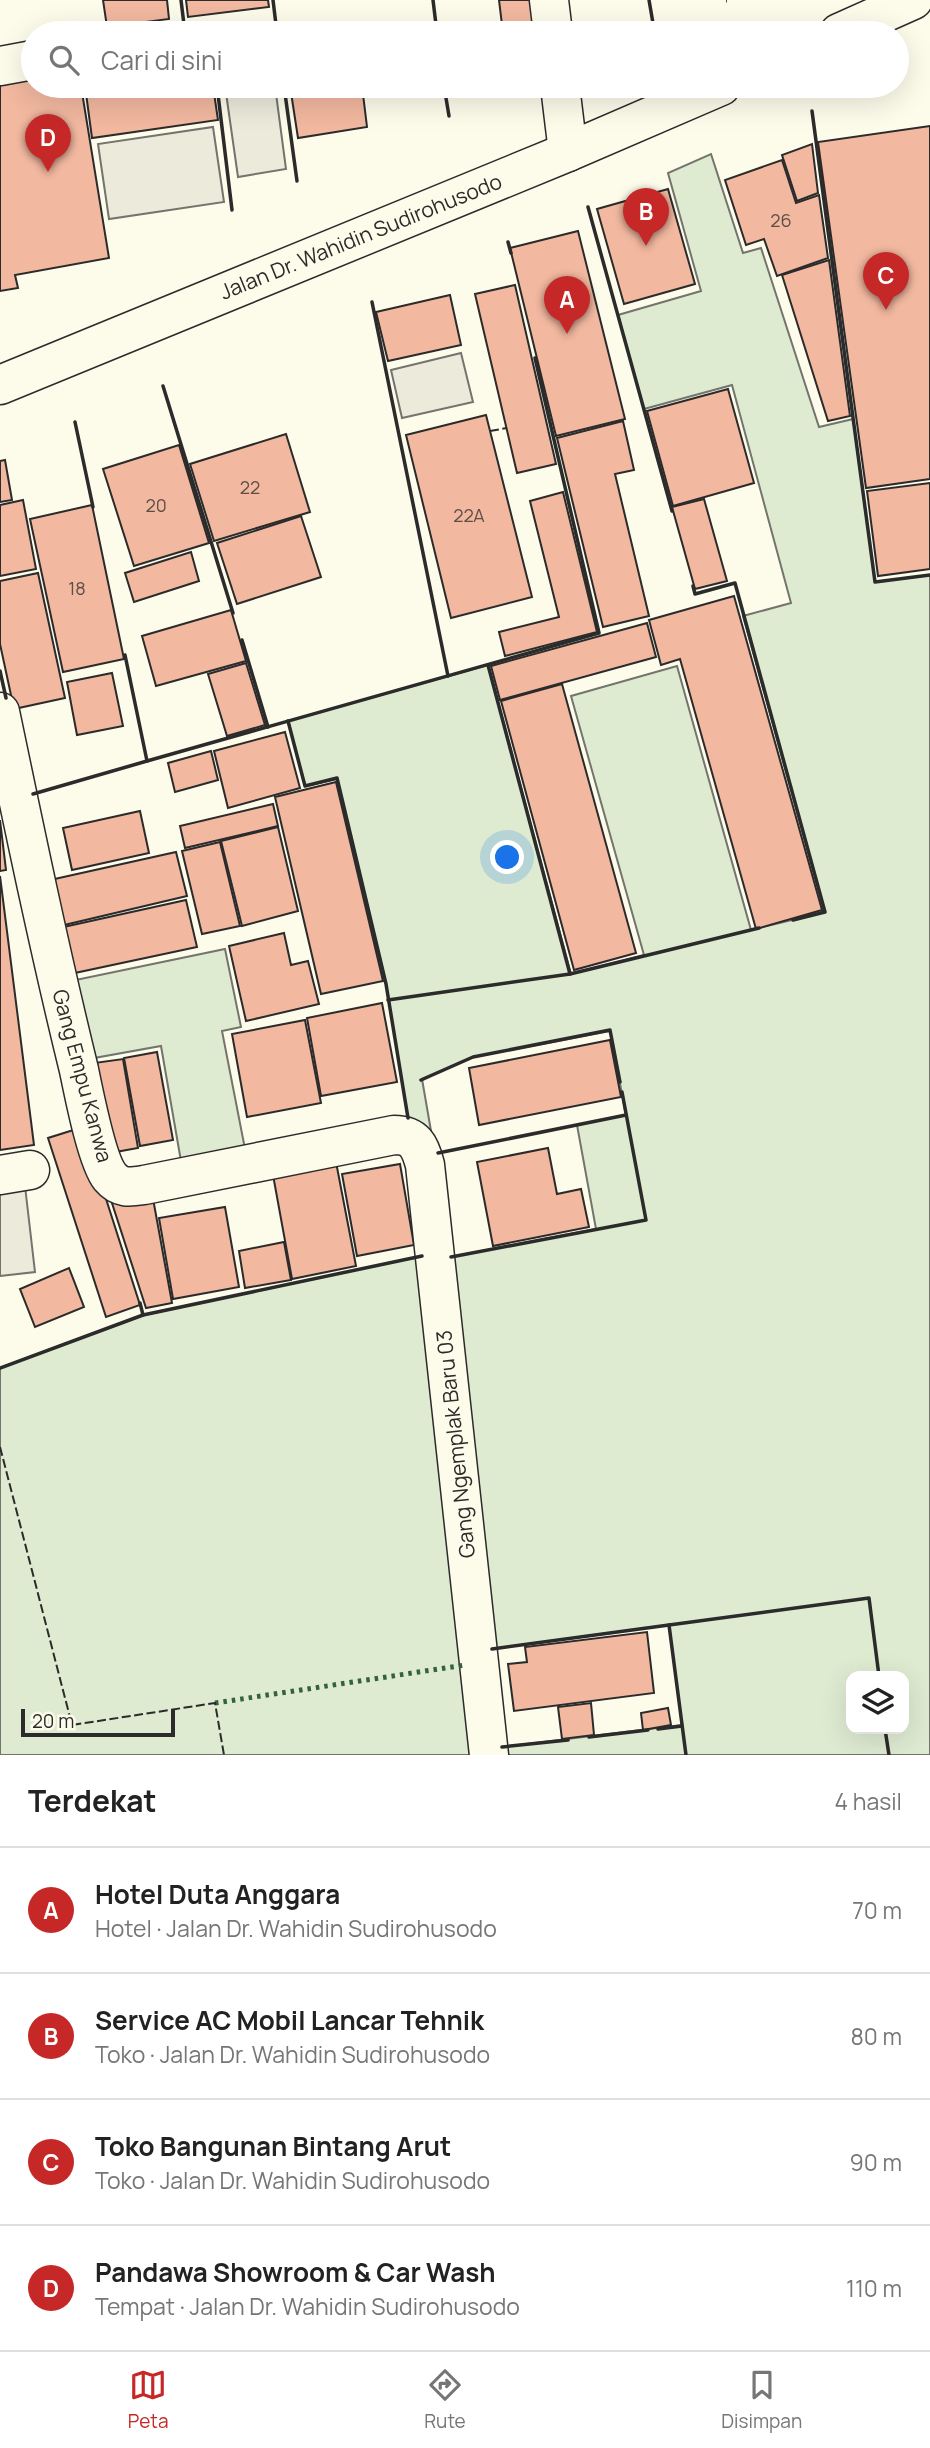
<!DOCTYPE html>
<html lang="id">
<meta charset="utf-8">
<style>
:root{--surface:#fff;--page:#f6f6f6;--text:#222;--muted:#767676;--line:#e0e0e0;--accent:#c62828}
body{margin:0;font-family:Manrope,sans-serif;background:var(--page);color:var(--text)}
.controls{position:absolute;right:21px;bottom:21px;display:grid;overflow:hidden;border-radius:14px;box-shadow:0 7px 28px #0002}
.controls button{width:63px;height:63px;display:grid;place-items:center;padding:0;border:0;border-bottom:2px solid var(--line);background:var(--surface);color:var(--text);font:35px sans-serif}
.scale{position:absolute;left:21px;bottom:18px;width:154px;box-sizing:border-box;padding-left:7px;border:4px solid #2b2b2b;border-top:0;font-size:19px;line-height:24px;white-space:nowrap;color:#2b2b2b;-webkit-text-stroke:5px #fdfbea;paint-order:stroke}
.you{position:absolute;left:508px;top:858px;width:24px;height:24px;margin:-18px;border:5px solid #fff;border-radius:50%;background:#1a73e8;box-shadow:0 0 0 10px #1a73e833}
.badge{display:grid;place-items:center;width:46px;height:46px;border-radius:50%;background:var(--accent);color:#fff;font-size:23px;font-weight:700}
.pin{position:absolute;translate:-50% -58px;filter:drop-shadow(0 2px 4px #0008)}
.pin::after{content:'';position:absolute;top:37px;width:24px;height:21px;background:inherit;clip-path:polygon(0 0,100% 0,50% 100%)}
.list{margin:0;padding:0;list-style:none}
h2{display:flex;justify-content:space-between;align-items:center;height:91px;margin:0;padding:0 28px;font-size:30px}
h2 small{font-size:23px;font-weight:400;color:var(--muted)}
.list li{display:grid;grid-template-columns:46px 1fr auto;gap:21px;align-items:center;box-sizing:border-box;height:126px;padding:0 28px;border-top:2px solid var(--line)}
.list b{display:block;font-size:26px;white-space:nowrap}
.list p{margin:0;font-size:23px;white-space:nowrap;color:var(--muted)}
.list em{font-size:23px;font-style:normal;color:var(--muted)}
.icon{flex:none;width:38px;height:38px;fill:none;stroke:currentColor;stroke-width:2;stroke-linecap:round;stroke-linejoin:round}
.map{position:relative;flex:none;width:930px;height:1755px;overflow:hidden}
.search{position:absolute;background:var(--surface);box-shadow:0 7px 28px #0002;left:21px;right:21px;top:21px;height:77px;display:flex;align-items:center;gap:18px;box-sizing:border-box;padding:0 24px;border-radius:38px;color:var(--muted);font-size:26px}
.sheet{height:595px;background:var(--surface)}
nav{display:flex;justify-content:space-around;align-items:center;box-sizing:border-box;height:98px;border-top:2px solid var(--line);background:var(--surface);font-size:19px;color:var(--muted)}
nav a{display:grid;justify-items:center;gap:4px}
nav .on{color:var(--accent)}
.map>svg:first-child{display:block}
.green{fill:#deebd1;stroke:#74746e;stroke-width:2;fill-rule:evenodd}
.parking{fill:#eceadb;stroke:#74746e;stroke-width:2}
.building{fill:#f2b8a0;stroke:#2b2b2b;stroke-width:2}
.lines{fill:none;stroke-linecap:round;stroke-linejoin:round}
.minor-casing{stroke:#2b2b2b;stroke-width:41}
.highway-casing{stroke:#2b2b2b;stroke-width:41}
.minor{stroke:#fdfbea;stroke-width:38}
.highway{stroke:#fdfbea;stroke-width:38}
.hedge{stroke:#34623c;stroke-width:5;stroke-dasharray:3.5 5;stroke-linecap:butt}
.fence{stroke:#2b2b2b;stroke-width:2;stroke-dasharray:9 3.5;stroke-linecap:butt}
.wall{stroke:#2b2b2b;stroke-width:3.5}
.labels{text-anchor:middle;stroke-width:5;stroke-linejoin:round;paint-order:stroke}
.number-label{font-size:18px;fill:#5d4e48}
.street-label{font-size:21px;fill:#2b2b2b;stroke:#fdfbea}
</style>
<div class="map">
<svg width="930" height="1755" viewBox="0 0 930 1755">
<rect width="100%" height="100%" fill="#fdfbea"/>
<g class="green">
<path d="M711 154 743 253 761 248 819 427 853 419 875 582 930 575V1755H503L502 1747 682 1725 669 1625 492 1649 450 1257 596 1229 577 1125 626 1115 610 1031 473 1057 422 1079 435 1154 408 1118 386 984 337 779 305 786 288 721 488 665 571 974 644 955 571 696 677 666 751 930 825 912 743 616 791 603 732 385 644 409 618 315 701 291 668 173ZM851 1676H904V1729H851Z"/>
<polygon points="225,949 241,1027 222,1031 246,1154 182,1167 161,1046 83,1060 66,982"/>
<polygon points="422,1256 475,1755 0,1755 0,1368 144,1315"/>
</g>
<g class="parking">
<polygon points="225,86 275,86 286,169 238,177"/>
<polygon points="213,127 224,202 109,219 98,144"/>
<polygon points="461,353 473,402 402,418 391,370"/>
<polygon points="25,1186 35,1272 0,1276 0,1190"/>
</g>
<g class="building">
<polygon points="103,0 167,0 169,19 107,27"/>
<polygon points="186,0 268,0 269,7 188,17"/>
<polygon points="499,0 535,0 540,33 503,33"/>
<polygon points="432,23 434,33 369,33"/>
<polygon points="33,76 33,86 81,86 109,258 15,275 18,288 0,291 0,81"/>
<polygon points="85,86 213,86 218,120 92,138"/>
<polygon points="290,86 362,86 367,127 298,138"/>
<polygon points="364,86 408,86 365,93"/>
<polygon points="930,126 930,479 866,488 818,142"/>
<polygon points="812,144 818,193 797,201 782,155"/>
<polygon points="782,160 796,203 819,195 828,258 777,276 764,239 746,245 725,180"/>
<polygon points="668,189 695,284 624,304 597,209"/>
<polygon points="578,231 625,419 556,436 510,248"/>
<polygon points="829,260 850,416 828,421 782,275"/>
<polygon points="515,285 556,464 517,473 475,294"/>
<polygon points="450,295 461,345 388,361 376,312"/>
<polygon points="728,389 754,483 673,506 647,411"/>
<polygon points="486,415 532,597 451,618 406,435"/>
<polygon points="623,421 634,470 615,474 649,616 603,627 557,438"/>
<polygon points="286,434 310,512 214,541 190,464"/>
<polygon points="179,445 209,543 134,566 103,469"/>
<polygon points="5,460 12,500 0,502 0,461"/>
<polygon points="930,483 930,569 878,576 867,491"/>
<polygon points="563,492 597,632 505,656 499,632 559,617 530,501"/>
<polygon points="704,499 727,581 695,589 672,507"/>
<polygon points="23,500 36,569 0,576 0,505"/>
<polygon points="92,505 124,659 63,672 30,519"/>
<polygon points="301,516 321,577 237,604 217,543"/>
<polygon points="191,552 199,581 134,602 125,573"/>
<polygon points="38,573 65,698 14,709 0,644 0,581"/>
<polygon points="734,596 822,910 756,929 680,659 661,665 649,620"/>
<polygon points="231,610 246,661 156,686 142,636"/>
<polygon points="647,623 656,657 500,700 491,666"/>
<polygon points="246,663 265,725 227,736 208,674"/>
<polygon points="112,673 123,726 77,735 67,682"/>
<polygon points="562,684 636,953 574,970 501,701"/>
<polygon points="285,732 300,788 228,808 214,751"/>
<polygon points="211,751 218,780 175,792 168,763"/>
<polygon points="336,782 383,981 321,994 275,797"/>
<polygon points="273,804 278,826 185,848 180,826"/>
<polygon points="140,811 149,853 72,870 63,828"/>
<polygon points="0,820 6,870 0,871"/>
<polygon points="278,827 298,911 242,926 221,841"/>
<polygon points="220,842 240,926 202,934 182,851"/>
<polygon points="176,852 187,896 60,926 50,880"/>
<polygon points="0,876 34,1145 0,1150"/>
<polygon points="186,900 197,947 70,974 59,928"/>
<polygon points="284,933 291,965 308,961 319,1004 246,1021 229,946"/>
<polygon points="382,1003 397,1082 321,1096 307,1018"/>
<polygon points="305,1020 321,1103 247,1117 232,1034"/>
<polygon points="610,1040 621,1097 479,1125 469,1068"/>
<polygon points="157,1052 173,1140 140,1146 124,1058"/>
<polygon points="123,1059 138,1148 110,1153 94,1063"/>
<polygon points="83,1127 140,1305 106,1317 48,1138"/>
<polygon points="548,1148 557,1194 581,1189 589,1227 493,1246 477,1162"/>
<polygon points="336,1162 356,1266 292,1279 273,1175"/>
<polygon points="400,1164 414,1245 357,1256 342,1174"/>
<polygon points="152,1193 172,1303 146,1308 111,1200"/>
<polygon points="225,1207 239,1287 173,1299 159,1218"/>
<polygon points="284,1242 291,1280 245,1288 239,1251"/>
<polygon points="69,1268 84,1307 35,1327 20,1289"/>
<polygon points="647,1632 654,1693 514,1711 508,1664 527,1662 525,1647"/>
<polygon points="591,1703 594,1735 562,1739 558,1707"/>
<polygon points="668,1708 671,1725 643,1730 641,1713"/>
</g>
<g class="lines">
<g class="minor-casing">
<g id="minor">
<polyline points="549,0 553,33"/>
<polyline points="0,66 33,60"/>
<polyline points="560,86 568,152"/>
<path d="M0 712C25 832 50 952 79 1070 84 1094 97 1161 110 1177 120 1189 130 1187 144 1185L394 1135C415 1135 420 1146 425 1165L489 1755"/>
<polyline points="0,1175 30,1170"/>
</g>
</g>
<g class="highway-casing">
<g id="highway">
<polyline points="839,33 913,0"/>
<polyline points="0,385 568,152 721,86"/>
</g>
</g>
<use href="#minor" class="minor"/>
<use href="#highway" class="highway"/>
<g class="hedge">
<polyline points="726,0 727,0"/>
<polyline points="215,1703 465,1665 465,1663"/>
</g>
<g class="fence">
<polyline points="643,33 654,29"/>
<polyline points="490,431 507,428"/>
<polyline points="0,1447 72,1725 215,1703 224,1755"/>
</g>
<g class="wall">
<polyline points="181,0 185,33"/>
<polyline points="273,0 277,33"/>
<polyline points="433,0 437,33"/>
<polyline points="649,0 654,29"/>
<polyline points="217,86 232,210"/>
<polyline points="284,86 297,181"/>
<polyline points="444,86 449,116"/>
<polyline points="812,111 875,582 930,575"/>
<polyline points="588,207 672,511"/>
<polyline points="508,242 511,253"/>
<polyline points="372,302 448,676"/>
<polyline points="163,386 233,613"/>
<polyline points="75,422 93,507"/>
<polyline points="693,586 695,594 735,583 825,912 793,920"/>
<polyline points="242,640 268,727"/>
<polyline points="125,655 147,761 599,633 535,358"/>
<polyline points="488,665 570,974"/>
<polyline points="0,671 6,698"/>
<polyline points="288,721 305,786 337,778 386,984 408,1118"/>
<polyline points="33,794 147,761"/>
<polyline points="388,1000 570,974 759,928"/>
<polyline points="421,1080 473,1057 610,1030 620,1082"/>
<polyline points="438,1153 626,1115"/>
<polyline points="451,1257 646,1220 622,1092"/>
<polyline points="140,1303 143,1315"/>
<polyline points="0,1368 143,1315 422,1256"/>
<polyline points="669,1625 869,1598 879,1676"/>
<polyline points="492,1649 669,1625 686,1755"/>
<polyline points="658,1729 682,1726"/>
<polyline points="885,1729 889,1755"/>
<polyline points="589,1737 648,1730"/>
<polyline points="502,1747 568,1740"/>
</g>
</g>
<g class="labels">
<g class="number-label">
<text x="781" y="227">26</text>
<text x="250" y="494">22</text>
<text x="156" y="512">20</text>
<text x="469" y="522">22A</text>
<text x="77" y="595">18</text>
</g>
<g class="street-label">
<text transform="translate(361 237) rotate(-22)" y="7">Jalan Dr. Wahidin Sudirohusodo</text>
<text transform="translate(82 1076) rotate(75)" y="7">Gang Empu Kanwa</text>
<text transform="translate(456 1444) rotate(-96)" y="7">Gang Ngemplak Baru 03</text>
</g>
</g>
</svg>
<div class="controls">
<button><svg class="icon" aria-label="layers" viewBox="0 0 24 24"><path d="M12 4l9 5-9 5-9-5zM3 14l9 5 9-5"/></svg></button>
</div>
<div class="scale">20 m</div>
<div class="you"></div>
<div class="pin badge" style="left:567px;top:334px">A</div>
<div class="pin badge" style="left:646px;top:246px">B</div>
<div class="pin badge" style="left:886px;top:310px">C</div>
<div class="pin badge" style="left:48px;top:172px">D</div>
<div class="search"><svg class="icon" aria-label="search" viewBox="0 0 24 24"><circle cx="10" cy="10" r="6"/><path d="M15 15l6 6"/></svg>Cari di sini</div>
</div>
<section class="sheet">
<h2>Terdekat<small>4 hasil</small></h2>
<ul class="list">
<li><span class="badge">A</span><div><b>Hotel Duta Anggara</b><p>Hotel · Jalan Dr. Wahidin Sudirohusodo</p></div><em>70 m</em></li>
<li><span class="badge">B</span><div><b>Service AC Mobil Lancar Tehnik</b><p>Toko · Jalan Dr. Wahidin Sudirohusodo</p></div><em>80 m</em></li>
<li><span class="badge">C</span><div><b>Toko Bangunan Bintang Arut</b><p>Toko · Jalan Dr. Wahidin Sudirohusodo</p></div><em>90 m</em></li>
<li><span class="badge">D</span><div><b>Pandawa Showroom &amp; Car Wash</b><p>Tempat · Jalan Dr. Wahidin Sudirohusodo</p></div><em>110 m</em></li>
</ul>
</section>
<nav>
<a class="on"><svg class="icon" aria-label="map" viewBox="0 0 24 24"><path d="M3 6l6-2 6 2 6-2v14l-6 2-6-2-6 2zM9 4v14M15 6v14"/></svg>Peta</a>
<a><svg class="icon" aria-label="directions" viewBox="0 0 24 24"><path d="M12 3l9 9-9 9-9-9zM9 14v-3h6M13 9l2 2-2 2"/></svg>Rute</a>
<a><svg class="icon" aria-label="saved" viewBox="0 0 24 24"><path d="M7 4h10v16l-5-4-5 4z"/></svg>Disimpan</a>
</nav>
